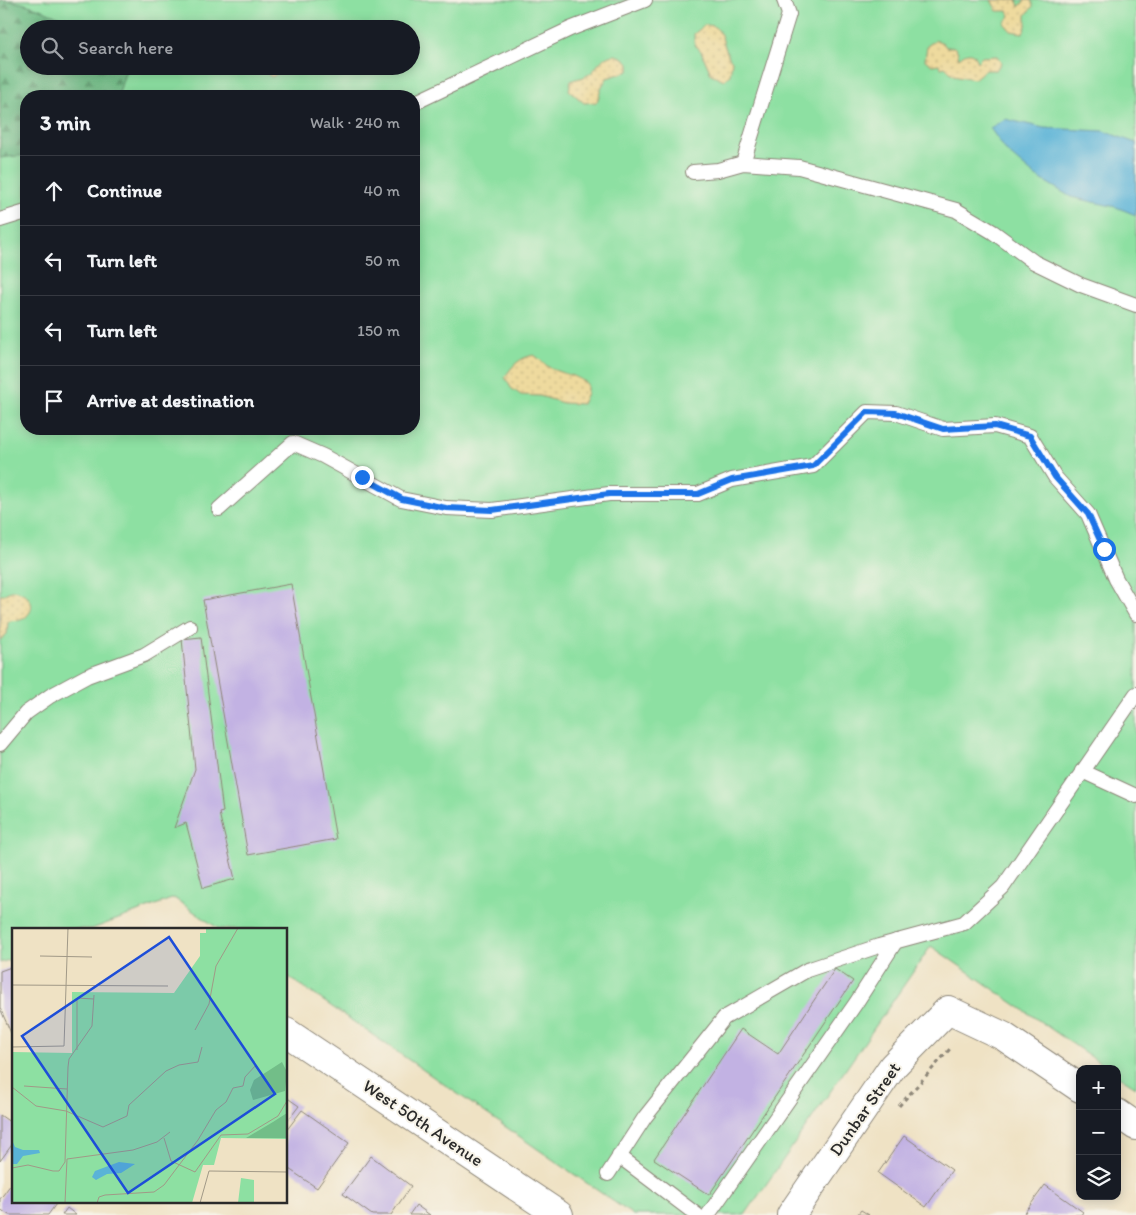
<!DOCTYPE html>
<meta charset="utf-8">
<style>
:root{--surface:#171b24;--page:#242831;--text:#f1f3f6;--muted:#9ea1a6;--line:#363941}
body{margin:0;font-family:Itim,sans-serif;background:var(--page);color:var(--text)}
.controls{position:absolute;right:15px;bottom:15px;display:grid;overflow:hidden;border-radius:10px;box-shadow:0 2px 12px #0003}
.controls button{width:45px;height:45px;display:grid;place-items:center;padding:0;border:0;border-bottom:1px solid var(--line);background:var(--surface);color:var(--text);font:25px sans-serif}
.stop{position:absolute;width:15px;height:15px;margin:-11px;border:4px solid #1a73e8;border-radius:50%;background:#fff}
.stop.end{background:#1a73e8;border-color:#fff;box-shadow:0 1px 5px #0008}
.list{margin:0;padding:0;list-style:none}
h2{display:flex;justify-content:space-between;align-items:center;height:65px;margin:0;padding:0 20px;font-size:21px}
h2 small{font-size:16px;font-weight:400;color:var(--muted)}
.list li{display:grid;grid-template-columns:32px 1fr auto;gap:15px;align-items:center;box-sizing:border-box;height:70px;padding:0 20px;border-top:1px solid var(--line)}
.list b{display:block;font-size:19px;white-space:nowrap}
.list em{font-size:16px;font-style:normal;color:var(--muted)}
.icon{flex:none;width:28px;height:28px;fill:none;stroke:currentColor;stroke-width:2;stroke-linecap:round;stroke-linejoin:round}
.map{position:relative;flex:none;width:1136px;height:1215px;overflow:hidden}
.search{position:absolute;background:var(--surface);box-shadow:0 2px 12px #0003;left:20px;top:20px;width:400px;height:55px;display:flex;align-items:center;gap:12px;box-sizing:border-box;padding:0 18px;border-radius:28px;color:var(--muted);font-size:19px}
.panel{position:absolute;background:var(--surface);box-shadow:0 2px 12px #0003;left:20px;top:90px;width:400px;height:345px;border-radius:20px}
.map>svg:first-child{display:block}
.grass{fill:#8de0a2;stroke:#5c8666;fill-rule:evenodd}
.forest{fill:url(#forest-firs);stroke:#4e745a}
.sand{fill:url(#sand-dots);stroke:#8c8264}
.water{fill:#5ab3d7;stroke:#426f81}
.building{fill:#c2b2e3}
.lines{fill:none;stroke-linecap:round;stroke-linejoin:round}
.lane-casing{stroke:#8d8678;stroke-width:16}
.street-casing{stroke:#8d8678;stroke-width:30}
.path{stroke:#8d8678;stroke-width:3;stroke-dasharray:4 4;stroke-linecap:butt}
.lane{stroke:#fff;stroke-width:14}
.street{stroke:#fff;stroke-width:28}
.route{stroke:#1a73e8;stroke-width:6}
.labels{text-anchor:middle;stroke-width:4;stroke-linejoin:round;paint-order:stroke}
.street-label{font-size:18px;fill:#2b2b2b;stroke:#f7f3e8}
.inset-road{fill:none;stroke:#a19987;stroke-width:1}
.view{fill:#1d4ed8;fill-opacity:0.15;stroke:#1d4ed8;stroke-width:2.5}
.inset-edge{fill:none;stroke:#2b2b2b;stroke-width:2.5}
</style>
<div class="map">
<svg width="1136" height="1215" viewBox="0 0 1136 1215">
<defs>
<pattern id="forest-firs" width="22" height="20" patternUnits="userSpaceOnUse" patternTransform="scale(1.25)"><rect width="22" height="20" fill="#72be88"/><path d="M5 1l3.5 6h-7zM16 11l3.5 6h-7z" fill="#5e9b6f"/></pattern>
<pattern id="sand-dots" width="8" height="8" patternUnits="userSpaceOnUse" patternTransform="scale(1.25)"><rect width="8" height="8" fill="#eeda9e"/><path d="M2 2h.1M6 6h.1" fill="none" stroke="#cb8" stroke-width="1.8" stroke-linecap="round"/></pattern>
</defs>
<rect width="100%" height="100%" fill="#f7f3e8"/>
<filter id="ink" filterUnits="userSpaceOnUse"><feTurbulence type="fractalNoise" baseFrequency=".02" numOctaves="2"/><feDisplacementMap in="SourceGraphic" scale="10" xChannelSelector="R" yChannelSelector="G"/><feConvolveMatrix kernelMatrix="1 2 1 2 8 2 1 2 1" color-interpolation-filters="sRGB"/></filter>
<filter id="wash" filterUnits="userSpaceOnUse"><feTurbulence type="fractalNoise" baseFrequency=".0096" numOctaves="4" result="noise"/><feDisplacementMap in="SourceGraphic" scale="20" xChannelSelector="R" yChannelSelector="G"/><feGaussianBlur stdDeviation="1.12" result="paint"/><feColorMatrix in="noise" values="0 0 0 0 0 0 0 0 0 0 0 0 0 0 0 0 0 1.4 0 .05"/><feComposite in="paint" operator="in"/></filter>
<g filter="url(#wash)">
<rect width="100%" height="100%" fill="#efe2c4"/>
<path class="grass" d="M0 0H1136V1087L1117 1075V1069H1109L931 946 745 1215H633L286 975V929H219L174 898 92 929H14V958L0 963ZM29 29H411V66H29ZM26 96H414V429H26Z"/>
<path class="forest" d="M0 0C27 0 63 19 88 29H29V66H127L118 96H26V155L0 158Z"/>
<g class="sand">
<polygon points="991,0 1017,0 1019,7 1025,0 1031,0 1033,6 1026,15 1026,26 1023,33 1011,31 1004,23 1010,16 1008,11 997,11"/>
<path d="M705 25C726 24 721 49 732 61L730 75 724 80 711 74 701 51 695 45 694 34Z"/>
<path d="M936 40 943 43 946 47H954L957 50 959 58C963 55 968 50 974 55L977 62 982 57 997 56 1001 63 996 70H985L974 79 953 75 945 67 941 68 939 64 932 65 925 60 927 46Z"/>
<path d="M615 55C624 57 631 61 629 71L607 78 602 86 597 102 584 103 569 90 571 81C576 78 581 79 586 76 598 71 596 58 615 55Z"/>
<path d="M264 66H316C306 75 294 74 282 70L272 77 266 73Z"/>
<path d="M534 355C540 359 544 364 550 368 561 374 578 375 587 384V393L582 404 563 403 540 396 521 395 511 388 505 377C513 365 519 358 534 355Z"/>
<path d="M13 590C29 592 40 608 23 619 17 622 13 619 8 622L7 634 0 640V596Z"/>
</g>
<polygon class="water" points="1005,119 1044,128 1103,131 1136,143 1136,215 1116,207 1071,197 1034,175 1007,152 990,128"/>
<g id="blocks">
<g class="building">
<polygon points="291,584 336,839 248,855 203,600"/>
<polygon points="201,637 223,812 219,813 235,879 203,888 186,823 174,828 195,769 182,639"/>
<polygon points="14,966 14,1032 11,1033 0,1008 0,971"/>
<polygon points="835,969 853,981 709,1195 654,1159 741,1029 778,1054"/>
<polygon points="286,1097 299,1106 286,1123"/>
<polygon points="302,1110 349,1143 317,1188 286,1167 286,1131"/>
<polygon points="0,1115 14,1125 14,1142 0,1161"/>
<polygon points="904,1136 952,1170 926,1207 878,1173"/>
<polygon points="371,1156 411,1186 391,1215 372,1215 343,1194"/>
<polygon points="14,1180 14,1201 58,1201 48,1215 9,1215 0,1209 0,1199"/>
<polygon points="1045,1185 1083,1212 1081,1215 1023,1215"/>
<polygon points="416,1205 430,1215 409,1215"/>
<polygon points="67,1208 76,1215 62,1215"/>
<polygon points="861,1210 869,1215 857,1215"/>
</g>
</g>
</g>
<g filter="url(#ink)">
<use href="#blocks" fill-opacity="0" stroke="#8d8678" stroke-width="1"/>
<g class="lines">
<g class="lane-casing">
<g id="lane">
<polyline points="414,103 570,29 645,0"/>
<polyline points="743,163 789,14 784,0"/>
<polyline points="693,172 718,170 743,163 799,167 956,210 993,232 1034,262 1081,285 1136,305"/>
<polyline points="0,220 26,212"/>
<polyline points="219,509 293,443 323,456 401,499 446,508 492,510 609,494 698,494 732,480 813,466 867,412 896,413 943,429 995,426 1030,436 1055,477 1088,514 1116,579 1136,614"/>
<polyline points="0,744 26,713 50,696 87,676 144,655 190,627"/>
<polyline points="1082,771 1136,796"/>
<polyline points="619,1156 697,1215"/>
<polyline points="608,1174 645,1117 724,1018 807,970 879,946 964,923 1003,887 1136,694"/>
<polyline points="708,1215 856,1003 896,941"/>
</g>
</g>
<g class="street-casing">
<g id="street">
<polyline points="286,1032 559,1215"/>
<polyline points="1117,1113 1136,1126"/>
<polyline points="791,1215 893,1066 948,1010 1003,1036 1080,1088"/>
</g>
</g>
<polyline class="path" points="899,1106 950,1049"/>
<use href="#lane" class="lane"/>
<use href="#street" class="street"/>
</g>
</g>
<g class="lines" filter="url(#ink)">
<polyline class="route" points="362,477 402,499 446,508 492,510 609,494 698,494 732,480 813,466 867,412 896,413 943,429 995,426 1030,436 1055,477 1088,514 1104,549"/>
</g>
<g class="labels">
<g class="street-label">
<text transform="translate(865 1109) rotate(-55)" y="6">Dunbar Street</text>
<text transform="translate(423 1123) rotate(34)" y="6">West 50th Avenue</text>
</g>
</g>
<g transform="translate(12 928)">
<rect width="275" height="275" fill="#efe2c4"/>
<path d="M194 0H275V211L209 210 202 237H191L180 275H0V124L60 125V64L162 65 188 28V5H194ZM229 250 242 252V275H226Z" fill="#8de0a2"/>
<path d="M270 134 275 144 273 163 241 172 238 162 242 152ZM275 185V210H234L261 194Z" fill="#72be88"/>
<path d="M0 212 3 219 11 222H27L28 225 11 228 5 236H0ZM107 234 123 236 109 245 95 246 84 252 80 249 83 243Z" fill="#5ab3d7"/>
<path class="inset-road" d="M28 28 80 29M0 57 156 58M183 102 197 76 204 38 226 0M0 119 52 118 56 0M65 122V70L82 71M12 158 55 161M0 159 24 178 54 183 91 199 115 188 117 177 154 143 167 137 186 134 190 119M152 210 159 233 183 244 209 207 236 206 266 188 275 173M0 240 16 237 41 243H47L53 234 56 139 57 131 80 98 82 67M53 275 55 231 121 222 145 214 158 204M85 275 87 269 93 267 142 264 152 257 186 212 204 182 214 174 221 160 231 158 233 149 244 137M188 275 197 243 275 244"/>
<path class="view" d="M157 9 263 166 116 265 10 108Z"/>
<rect width="275" height="275" class="inset-edge"/>
</g>
</svg>
<div class="controls">
<button>+</button>
<button>−</button>
<button><svg class="icon" aria-label="layers" viewBox="0 0 24 24"><path d="M12 4l9 5-9 5-9-5zM3 14l9 5 9-5"/></svg></button>
</div>
<div class="stop" style="left:1104px;top:549px"></div>
<div class="stop end" style="left:362px;top:477px"></div>
<div class="search"><svg class="icon" aria-label="search" viewBox="0 0 24 24"><circle cx="10" cy="10" r="6"/><path d="M15 15l6 6"/></svg>Search here</div>
<section class="panel">
<h2>3 min<small>Walk · 240 m</small></h2>
<ul class="list">
<li><svg class="icon" aria-label="ahead" viewBox="0 0 24 24"><path d="M12 20V5M6 11l6-6 6 6"/></svg><div><b>Continue</b></div><em>40 m</em></li>
<li><svg class="icon" aria-label="left" viewBox="0 0 24 24"><path d="M17 20v-9H6M10 6l-5 5 5 5"/></svg><div><b>Turn left</b></div><em>50 m</em></li>
<li><svg class="icon" aria-label="left" viewBox="0 0 24 24"><path d="M17 20v-9H6M10 6l-5 5 5 5"/></svg><div><b>Turn left</b></div><em>150 m</em></li>
<li><svg class="icon" aria-label="arrive" viewBox="0 0 24 24"><path d="M6 21V4h12l-3 4 3 4H6"/></svg><div><b>Arrive at destination</b></div></li>
</ul>
</section>
</div>
